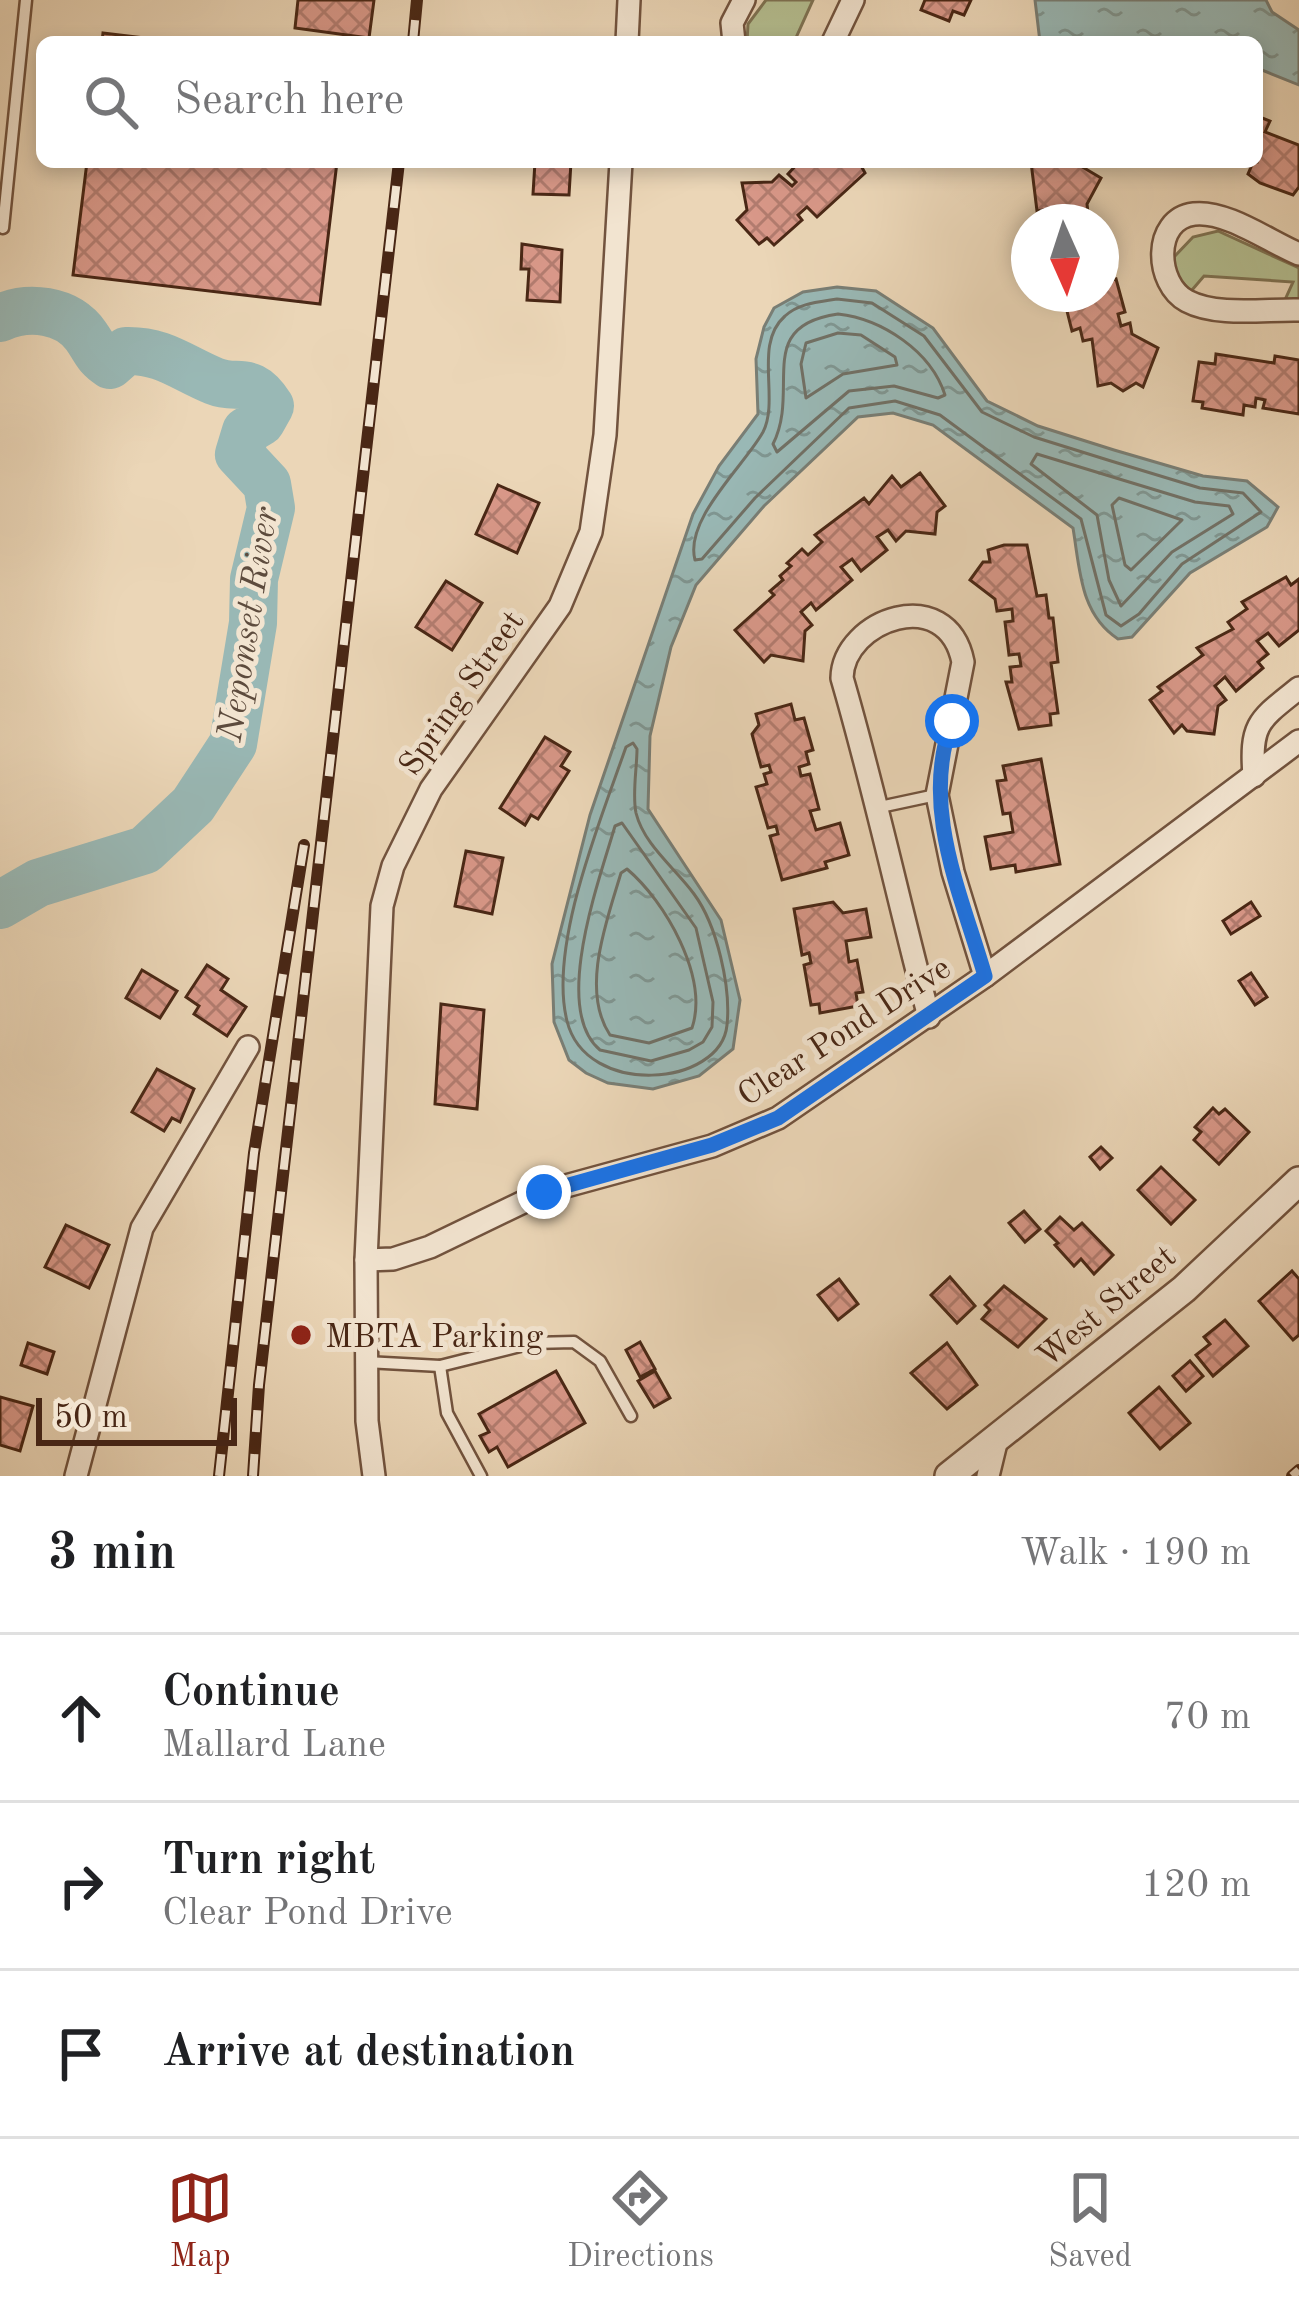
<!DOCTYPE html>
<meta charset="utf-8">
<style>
:root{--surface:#fff;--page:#f2f2f2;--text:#202124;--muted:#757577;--line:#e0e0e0;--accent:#8f2418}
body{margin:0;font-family:"Old Standard TT",serif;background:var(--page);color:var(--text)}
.compass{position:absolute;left:1011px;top:204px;width:108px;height:108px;border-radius:50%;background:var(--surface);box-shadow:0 6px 18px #0003;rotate:177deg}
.scale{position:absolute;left:36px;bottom:30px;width:201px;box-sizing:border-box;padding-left:12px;border:6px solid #492715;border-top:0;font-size:33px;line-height:42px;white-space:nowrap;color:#492715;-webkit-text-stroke:9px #f2e4d0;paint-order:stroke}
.stop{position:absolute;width:36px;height:36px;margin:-27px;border:9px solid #1a73e8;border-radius:50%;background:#fff}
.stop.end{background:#1a73e8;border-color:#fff;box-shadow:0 3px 12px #0008}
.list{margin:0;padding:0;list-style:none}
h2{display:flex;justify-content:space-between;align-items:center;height:156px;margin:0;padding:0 48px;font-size:51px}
h2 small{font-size:39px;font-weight:400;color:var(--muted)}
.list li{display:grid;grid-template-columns:78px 1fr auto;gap:36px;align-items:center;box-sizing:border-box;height:168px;padding:0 48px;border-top:3px solid var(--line)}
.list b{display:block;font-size:45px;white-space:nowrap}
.list p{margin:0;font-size:39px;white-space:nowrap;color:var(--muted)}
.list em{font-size:39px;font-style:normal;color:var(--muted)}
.icon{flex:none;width:66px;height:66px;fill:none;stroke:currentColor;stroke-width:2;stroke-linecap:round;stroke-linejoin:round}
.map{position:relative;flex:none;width:1299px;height:1476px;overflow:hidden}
.search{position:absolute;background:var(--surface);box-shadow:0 6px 18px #0003;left:36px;right:36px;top:36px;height:132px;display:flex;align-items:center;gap:30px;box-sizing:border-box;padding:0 42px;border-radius:18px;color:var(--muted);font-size:45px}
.sheet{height:660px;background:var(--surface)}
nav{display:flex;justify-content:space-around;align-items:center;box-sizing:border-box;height:168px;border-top:3px solid var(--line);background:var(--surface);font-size:33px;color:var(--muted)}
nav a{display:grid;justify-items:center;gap:6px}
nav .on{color:var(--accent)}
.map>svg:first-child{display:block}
.green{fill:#b4be90;stroke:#7e7252;stroke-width:3}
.water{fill:url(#water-ripples);stroke:#797e75;stroke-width:3}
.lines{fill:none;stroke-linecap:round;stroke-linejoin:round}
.shore{stroke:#717065;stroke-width:3}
.river{stroke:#99b8b5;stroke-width:48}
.building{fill:url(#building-cross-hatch);stroke:#492715;stroke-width:3}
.service-casing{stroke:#72533e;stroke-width:15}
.minor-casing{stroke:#72533e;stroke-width:26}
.tertiary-casing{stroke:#72533e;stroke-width:32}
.service{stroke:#f2e4d0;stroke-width:10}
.minor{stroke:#f2e4d0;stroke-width:21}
.tertiary{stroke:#f2e4d0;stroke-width:27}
.rail-casing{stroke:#492715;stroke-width:12}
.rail{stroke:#f2e4d0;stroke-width:8;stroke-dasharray:22;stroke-linecap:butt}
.route{stroke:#1a73e8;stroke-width:15}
.poi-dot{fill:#8f2418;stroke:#f2e4d0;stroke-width:4.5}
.labels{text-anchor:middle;stroke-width:10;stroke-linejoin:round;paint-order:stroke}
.street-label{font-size:33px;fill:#492715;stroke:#f2e4d0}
.poi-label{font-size:33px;fill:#492715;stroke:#f2e4d0;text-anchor:start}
.water-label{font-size:36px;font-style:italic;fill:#5d4b3d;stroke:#f2e4d0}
</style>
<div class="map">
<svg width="1299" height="1476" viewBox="0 0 1299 1476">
<defs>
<pattern id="water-ripples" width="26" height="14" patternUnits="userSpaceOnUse" patternTransform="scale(3)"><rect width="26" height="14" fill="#99b8b5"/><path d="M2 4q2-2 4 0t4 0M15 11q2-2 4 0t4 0" fill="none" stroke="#7f9692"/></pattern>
<pattern id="building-cross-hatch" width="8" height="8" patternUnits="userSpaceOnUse" patternTransform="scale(3)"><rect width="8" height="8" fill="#d99889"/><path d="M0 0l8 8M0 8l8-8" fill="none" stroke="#b27c6f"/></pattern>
</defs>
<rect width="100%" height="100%" fill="#ebd6b7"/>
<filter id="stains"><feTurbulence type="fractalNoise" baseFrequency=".00167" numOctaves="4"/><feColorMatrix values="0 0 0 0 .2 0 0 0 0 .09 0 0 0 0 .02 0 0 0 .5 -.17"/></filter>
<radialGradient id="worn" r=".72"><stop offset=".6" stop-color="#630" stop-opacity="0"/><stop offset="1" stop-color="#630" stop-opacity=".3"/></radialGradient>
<g class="green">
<polygon points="766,0 813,0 794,42 747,42 748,24"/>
<polygon points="1218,231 1299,268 1299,302 1284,302 1293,282 1204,276 1186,297 1185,285 1175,276 1174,257 1193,237"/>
</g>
<g class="water">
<polygon points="1035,0 1266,0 1272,12 1299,30 1299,85 1257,68 1257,42 1040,42"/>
<path d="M837 287 876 291 933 328 987 401 1038 426 1114 450 1203 476 1247 481 1278 507 1267 527 1190 573 1132 637 1118 639C1080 614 1080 570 1073 528L933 425 893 413 858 417 764 506 696 585 671 647 650 736 648 809 721 920 740 1000 733 1049 699 1076 653 1089 608 1083 586 1073 569 1060 554 1022 552 964 590 815 693 514 719 466 758 414 756 359 764 327 774 308 803 292Z"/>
</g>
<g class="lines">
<g class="shore">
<path d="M837 299 872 303 924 336 982 412 1034 437 1111 461 1200 488 1243 493 1261 512 1182 564 1139 614 1121 626 1106 615 1081 519 940 415 895 401 849 408 755 498 702 559 695 560C684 519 745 465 763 432 780 399 753 344 785 316 799 303 819 302 837 299Z"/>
<path d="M838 314C882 319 931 351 945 395L938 398 894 386 849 391 777 452 773 444C801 389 753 326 838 314Z"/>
<polygon points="838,333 861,335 895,357 897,365 843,374 806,398 801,364 806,343"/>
<polygon points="1037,454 1195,502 1229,506 1233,514 1172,552 1121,606 1109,580 1097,515 1031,464"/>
<polygon points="1119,498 1182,520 1131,570 1125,565 1112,505"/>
<path d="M633 743 637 749C637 768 632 794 636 813 644 845 675 868 694 894 717 925 731 987 727 1025 721 1087 586 1098 567 1021 548 946 601 819 626 747Z"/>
<path d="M622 823 696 928 713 1002 712 1027 703 1042 689 1050 651 1061 600 1050C551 1009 600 878 615 826Z"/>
<path d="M627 869C665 901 709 977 692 1028L649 1043 610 1035C580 990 607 920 621 873Z"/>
</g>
<path class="river" d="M0 318C28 305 67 309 86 336 96 350 96 356 110 365L126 351C163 350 182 368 214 381 238 391 250 374 270 406L261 422 246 431 239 454 267 484 271 508 254 579 253 623 233 744 193 805 145 850 38 883 0 905"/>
</g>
<g class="building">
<polygon points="298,0 374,0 369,38 295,28"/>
<polygon points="925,0 971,0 964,15 953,11 949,21 921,10"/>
<polygon points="103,33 178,42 102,42"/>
<polygon points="1257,116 1270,121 1265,132 1299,145 1299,187 1293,195 1260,183 1248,174 1251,167 1238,162 1257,162"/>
<polygon points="87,162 337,162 320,304 73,275"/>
<polygon points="535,162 571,162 569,195 533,194"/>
<polygon points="799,162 859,162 865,173 817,217 807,207 798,215 802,220 774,245 767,238 759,244 737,220 747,210 742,183 772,182 779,175 792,186 796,182 788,174"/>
<polygon points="1031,162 1074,162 1101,178 1087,204 1088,213 1079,215 1081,222 1046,222 1043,210 1037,211"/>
<polygon points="522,244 562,250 560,302 527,300 529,269 521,269"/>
<polygon points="1101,270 1106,282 1116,279 1125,312 1118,314 1121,326 1130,323 1132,334 1158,348 1143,387 1136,383 1123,391 1111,383 1098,386 1092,339 1083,341 1080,328 1072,331 1063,295 1101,294"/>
<polygon points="1216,354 1274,363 1275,356 1299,360 1299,414 1263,408 1265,400 1256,398 1255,407 1244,405 1243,415 1202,408 1203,402 1193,401 1199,362 1215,364"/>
<polygon points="920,473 945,506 937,512 935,534 906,531 896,541 888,530 877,537 887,550 861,571 852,559 841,567 852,580 816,610 811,603 801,612 812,625 805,631 803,661 771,655 764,662 735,630 774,595 770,591 783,580 780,576 791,566 787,563 802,549 808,555 822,542 815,535 864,498 869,504 892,476 901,487"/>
<polygon points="498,485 539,503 517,553 476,534"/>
<polygon points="1004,545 1027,545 1037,596 1046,595 1049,618 1053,618 1058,662 1051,663 1058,713 1050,714 1051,725 1019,729 1006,682 1012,682 1010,667 1021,666 1019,654 1009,655 1005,622 1013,621 1012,609 997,611 995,599 970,580 983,562 990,562 988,550"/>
<polygon points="1286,577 1291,585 1299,579 1299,630 1279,646 1268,633 1257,641 1268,654 1258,662 1263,668 1236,691 1225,677 1215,686 1226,700 1218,706 1214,734 1187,731 1182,725 1174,733 1150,700 1162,691 1158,687 1203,655 1197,648 1233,629 1228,622 1247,609 1242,602"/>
<polygon points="446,581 482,603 452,650 416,627"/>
<polygon points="791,704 795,720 804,718 813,750 806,752 809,764 799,767 801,776 810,774 819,809 810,811 816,830 840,823 849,855 825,862 827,868 782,880 770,836 778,834 776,826 768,828 756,787 767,784 764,774 771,772 769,765 761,767 752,734 759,725 756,714"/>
<polygon points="545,737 570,752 561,766 569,771 538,819 531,815 525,825 500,808"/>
<polygon points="1041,759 1060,864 1016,872 1015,865 991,869 985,837 1013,832 1010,813 1003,814 997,781 1006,780 1003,766"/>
<polygon points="466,851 503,858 492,914 455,906"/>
<polygon points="833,902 843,913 866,909 871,937 846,941 849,962 857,960 863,992 856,993 858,1006 820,1013 819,1004 811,1005 804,965 811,963 809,953 802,955 794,909"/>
<polygon points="1251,902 1260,916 1231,934 1223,921"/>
<polygon points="207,965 228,979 221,990 246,1007 227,1036 194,1014 199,1006 186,997"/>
<polygon points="142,970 177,991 160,1018 126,998"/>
<polygon points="1251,973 1267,997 1255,1005 1239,981"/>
<polygon points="441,1004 484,1010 477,1109 435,1104"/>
<polygon points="157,1069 194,1089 180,1122 172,1118 164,1131 132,1112"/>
<polygon points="1213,1108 1219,1114 1225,1109 1249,1132 1219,1164 1194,1140 1201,1132 1195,1127"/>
<polygon points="1101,1147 1112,1158 1100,1169 1090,1157"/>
<polygon points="1161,1167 1195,1200 1171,1224 1138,1190"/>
<polygon points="1024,1211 1040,1229 1025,1242 1009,1223"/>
<polygon points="1060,1217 1074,1230 1082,1223 1113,1255 1094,1274 1081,1259 1074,1266 1055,1245 1058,1243 1046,1231"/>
<polygon points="66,1225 109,1245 89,1288 45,1267"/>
<polygon points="1292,1271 1299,1279 1299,1335 1293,1340 1259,1301"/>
<polygon points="950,1277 975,1306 957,1323 931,1295"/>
<polygon points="839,1279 858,1304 838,1320 818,1295"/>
<polygon points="1004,1286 1046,1319 1018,1347 982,1319 990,1310 985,1305"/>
<polygon points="1225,1320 1248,1346 1213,1376 1196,1355 1210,1344 1204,1337"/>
<polygon points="640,1342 655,1369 640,1377 626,1350"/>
<polygon points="28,1343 54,1352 47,1374 21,1365"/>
<polygon points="947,1343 977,1385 947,1409 911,1373"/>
<polygon points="1190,1361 1203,1376 1186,1391 1173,1376"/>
<polygon points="556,1371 585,1423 508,1467 497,1447 489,1452 480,1436 489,1432 479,1414"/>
<polygon points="655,1371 670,1398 654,1407 638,1381"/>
<polygon points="1159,1387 1190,1423 1160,1449 1129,1413"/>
<polygon points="0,1397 33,1406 20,1451 0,1445"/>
</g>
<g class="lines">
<g class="service-casing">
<g id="service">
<polyline points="3,228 26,0"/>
<polyline points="880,807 936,795"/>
<polyline points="366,1362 440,1366 532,1343 574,1342 600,1361 631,1416"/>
<polyline points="440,1366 447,1413 481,1476"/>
</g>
</g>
<g class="minor-casing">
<g id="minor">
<polyline points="627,42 629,0"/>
<polyline points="734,42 732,23 744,0"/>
<polyline points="833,42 853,0"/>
<path d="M1299 254C1270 242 1226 210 1194 214 1152 219 1155 284 1187 301 1217 317 1266 309 1299 310"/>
<path d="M1254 776C1250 723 1259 720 1299 688"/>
<path d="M929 1017C899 904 875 791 842 678 843 620 947 582 963 662L937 795 953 872 985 976"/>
<polyline points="366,1260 393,1259 430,1247 544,1192 712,1146 778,1118 985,976 1299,741"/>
<polyline points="76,1476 142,1228 248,1047"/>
<polyline points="374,1476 367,1421 366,1260 382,906 393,866 431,789 560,606 591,532 605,435 621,162"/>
<polyline points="988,1476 996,1443"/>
</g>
</g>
<g class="tertiary-casing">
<polyline id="tertiary" points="949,1476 1184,1289 1299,1181"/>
</g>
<use href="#service" class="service"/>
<use href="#minor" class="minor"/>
<use href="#tertiary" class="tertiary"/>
<g class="rail-casing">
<g id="rail">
<polyline points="413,42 417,0"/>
<polyline points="219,1476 254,1153 304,845"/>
<polyline points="253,1476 259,1385 399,162"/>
<polyline points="1292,1476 1299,1470"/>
</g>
</g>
<use href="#rail" class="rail"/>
</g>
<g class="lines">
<path class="route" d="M544 1192 712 1145 778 1118 985 976C961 893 920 807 952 721"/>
</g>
<circle class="poi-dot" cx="301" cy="1335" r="12"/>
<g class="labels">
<g class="street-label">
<text transform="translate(460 692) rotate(-55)" y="12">Spring Street</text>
<text transform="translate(843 1030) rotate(-33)" y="12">Clear Pond Drive</text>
<text transform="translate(1105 1305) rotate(-40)" y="12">West Street</text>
</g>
<g class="poi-label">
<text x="325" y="1347">MBTA Parking</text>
</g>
<g class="water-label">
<text transform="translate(246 624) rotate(-81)" y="13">Neponset River</text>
</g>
</g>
<rect width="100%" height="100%" filter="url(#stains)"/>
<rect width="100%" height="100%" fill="url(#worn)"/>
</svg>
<svg class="compass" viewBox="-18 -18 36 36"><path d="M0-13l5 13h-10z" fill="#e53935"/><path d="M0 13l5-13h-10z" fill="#757577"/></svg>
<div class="scale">50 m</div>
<div class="stop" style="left:952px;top:721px"></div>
<div class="stop end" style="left:544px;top:1192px"></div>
<div class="search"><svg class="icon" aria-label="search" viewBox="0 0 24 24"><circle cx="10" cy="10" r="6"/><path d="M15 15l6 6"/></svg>Search here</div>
</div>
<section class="sheet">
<h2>3 min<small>Walk · 190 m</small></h2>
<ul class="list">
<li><svg class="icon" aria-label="ahead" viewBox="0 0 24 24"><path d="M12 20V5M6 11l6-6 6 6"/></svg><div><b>Continue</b><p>Mallard Lane</p></div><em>70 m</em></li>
<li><svg class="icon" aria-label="right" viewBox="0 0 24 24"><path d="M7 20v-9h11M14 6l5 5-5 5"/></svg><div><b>Turn right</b><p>Clear Pond Drive</p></div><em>120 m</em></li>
<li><svg class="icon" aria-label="arrive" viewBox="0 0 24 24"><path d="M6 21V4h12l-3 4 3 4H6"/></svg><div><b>Arrive at destination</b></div></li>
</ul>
</section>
<nav>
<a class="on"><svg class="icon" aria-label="map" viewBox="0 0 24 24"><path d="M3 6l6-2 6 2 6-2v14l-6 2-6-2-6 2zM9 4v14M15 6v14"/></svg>Map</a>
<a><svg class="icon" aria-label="directions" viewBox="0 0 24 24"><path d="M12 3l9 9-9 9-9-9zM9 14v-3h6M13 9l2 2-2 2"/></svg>Directions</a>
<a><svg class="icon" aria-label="saved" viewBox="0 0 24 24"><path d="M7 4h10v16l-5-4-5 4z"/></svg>Saved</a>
</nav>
